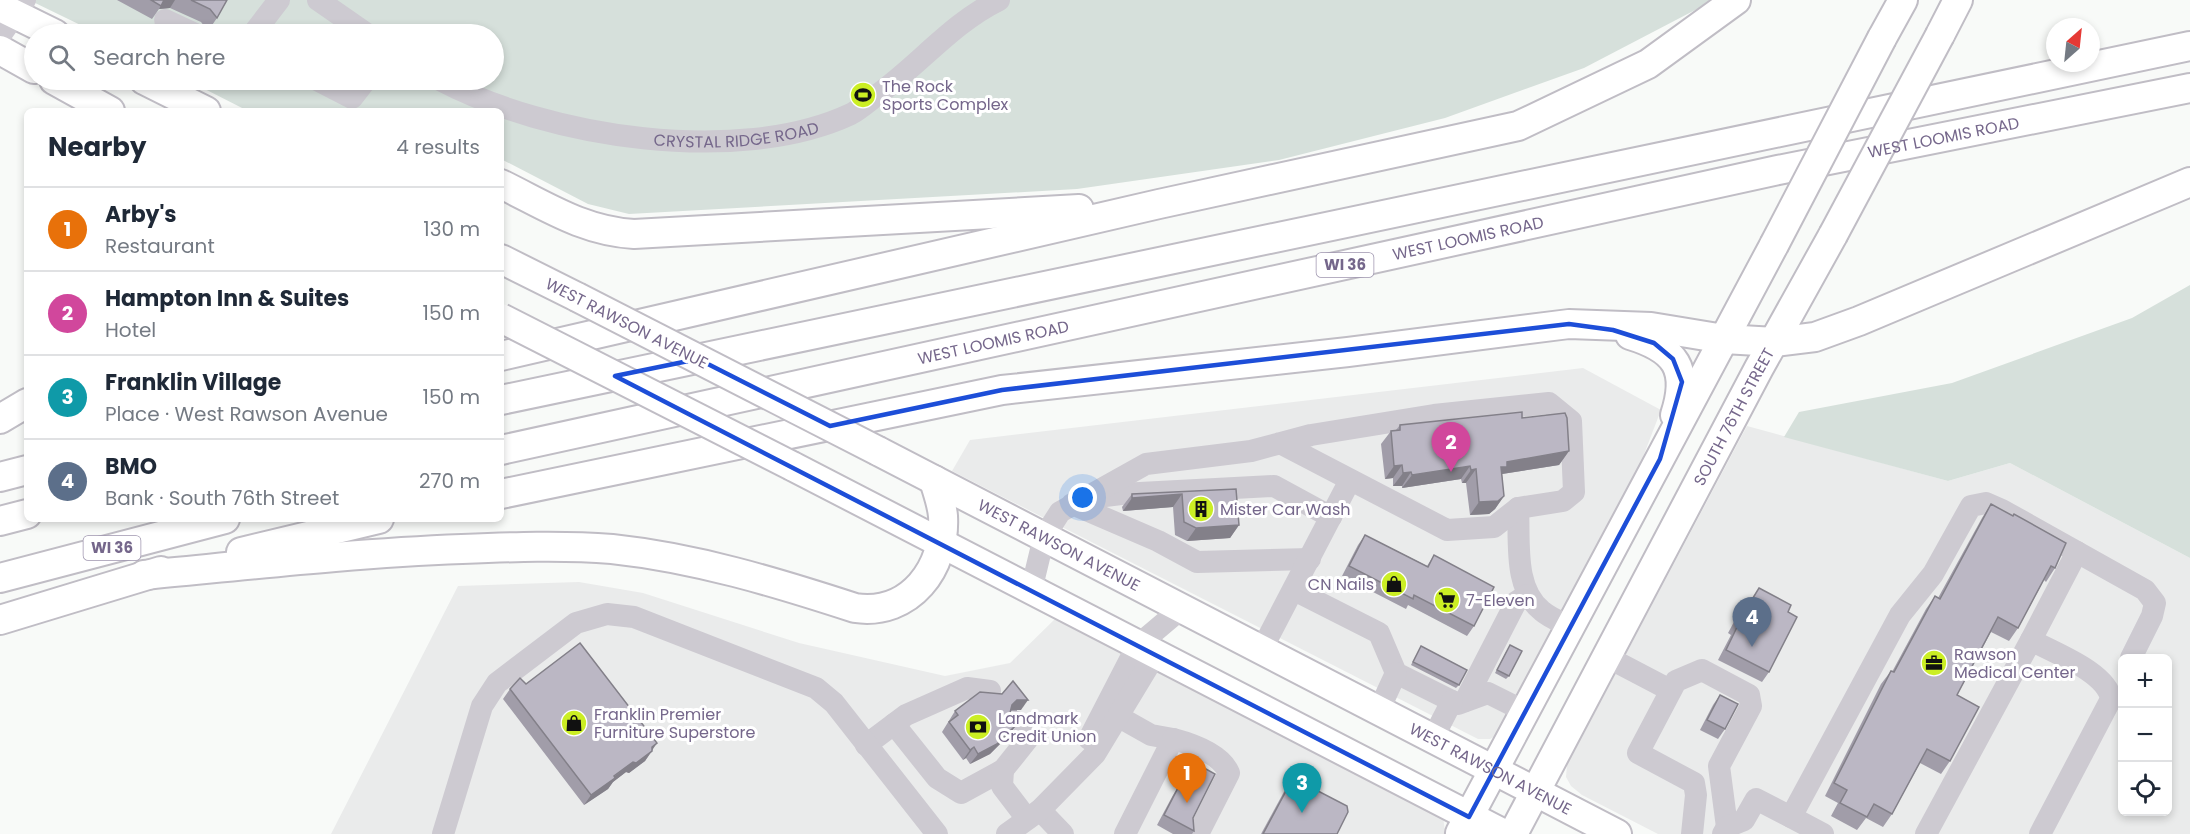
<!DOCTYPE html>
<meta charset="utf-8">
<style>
:root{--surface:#fff;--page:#f2f2f3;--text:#1f2937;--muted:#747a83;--line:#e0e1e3;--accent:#6c822e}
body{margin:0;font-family:Poppins,sans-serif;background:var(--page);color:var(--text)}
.controls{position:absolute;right:18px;bottom:18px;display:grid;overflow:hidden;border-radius:9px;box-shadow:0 3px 9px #0003}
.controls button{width:54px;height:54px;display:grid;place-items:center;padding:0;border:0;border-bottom:2px solid var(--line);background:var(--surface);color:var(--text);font:30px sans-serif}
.compass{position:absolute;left:2046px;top:18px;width:54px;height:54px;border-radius:50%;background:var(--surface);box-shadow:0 3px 9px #0003;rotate:27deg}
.you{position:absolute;left:1083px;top:498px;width:21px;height:21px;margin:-15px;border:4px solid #fff;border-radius:50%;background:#1a73e8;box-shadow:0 0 0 9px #1a73e833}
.badge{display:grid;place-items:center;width:39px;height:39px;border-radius:50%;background:var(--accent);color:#fff;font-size:20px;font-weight:700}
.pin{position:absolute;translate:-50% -50px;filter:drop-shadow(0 2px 3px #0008)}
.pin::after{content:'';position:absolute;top:32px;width:21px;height:18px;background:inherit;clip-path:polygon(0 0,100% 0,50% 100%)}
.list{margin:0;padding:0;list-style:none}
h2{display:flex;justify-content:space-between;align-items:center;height:78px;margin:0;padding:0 24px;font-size:26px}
h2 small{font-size:20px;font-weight:400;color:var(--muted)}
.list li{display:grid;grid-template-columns:39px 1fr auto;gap:18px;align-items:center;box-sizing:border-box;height:84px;padding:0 24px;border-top:2px solid var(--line)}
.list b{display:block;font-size:22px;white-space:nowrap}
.list p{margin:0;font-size:20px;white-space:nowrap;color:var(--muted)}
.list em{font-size:20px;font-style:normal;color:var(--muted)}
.icon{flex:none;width:33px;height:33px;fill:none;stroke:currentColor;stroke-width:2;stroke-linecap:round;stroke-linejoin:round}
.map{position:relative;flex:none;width:2190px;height:834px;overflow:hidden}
.search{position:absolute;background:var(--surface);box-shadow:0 3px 9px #0003;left:24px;top:24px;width:480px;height:66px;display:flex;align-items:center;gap:15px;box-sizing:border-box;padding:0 21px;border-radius:33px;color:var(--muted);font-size:22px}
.panel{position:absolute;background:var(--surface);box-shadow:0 3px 9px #0003;left:24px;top:108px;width:480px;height:414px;border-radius:9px}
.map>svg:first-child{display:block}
.built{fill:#eaebeb;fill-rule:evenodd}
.green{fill:#d6e0db}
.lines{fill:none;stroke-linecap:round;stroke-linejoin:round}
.major-casing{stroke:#c0bdc5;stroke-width:32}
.minor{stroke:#cdcad1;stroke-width:22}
.major{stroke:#fff;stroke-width:28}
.major-bridge-casing{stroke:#c0bdc5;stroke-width:32;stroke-linecap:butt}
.major-bridge{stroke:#fff;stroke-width:28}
.wall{fill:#a19da9}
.shaded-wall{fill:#838089}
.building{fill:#bbb7c4;stroke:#838089;stroke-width:1.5}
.marked{fill:none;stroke:#1d4ed8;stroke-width:4.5;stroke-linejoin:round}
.labels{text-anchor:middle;stroke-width:6;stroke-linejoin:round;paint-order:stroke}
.shield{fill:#fff;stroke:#9e95ae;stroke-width:1.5}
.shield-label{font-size:15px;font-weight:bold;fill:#75678b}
.poi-label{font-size:16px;fill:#75678b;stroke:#fff;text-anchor:start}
.street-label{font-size:16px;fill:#75678b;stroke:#fff}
</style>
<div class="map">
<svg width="2190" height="834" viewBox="0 0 2190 834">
<rect width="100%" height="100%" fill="#f8faf8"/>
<g class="built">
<polygon points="1583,368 1661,410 1638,470 1498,735 1490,739 1478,739 952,471 970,440"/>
<path d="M1747 426 1948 481 2010 463 2190 558V834H1658L1582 795 1571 786 1566 777 1567 765ZM2122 658H2168V812H2122Z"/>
<polygon points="579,582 643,593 799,643 945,676 1010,663 1057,617 1443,816 1445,832 1444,834 331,834 458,586"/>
</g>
<g class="green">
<polygon points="29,0 1709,0 1699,8 1584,68 1445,118 1279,160 1077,189 629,214 588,204 501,159 501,111 248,111 187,80 494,80 494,34 99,34"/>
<polygon points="2190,285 2190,558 2010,463 1948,481 1784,437 1799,412 1952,383 2132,318"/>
</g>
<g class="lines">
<g class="major-casing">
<g id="major">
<polyline points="0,7 55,34"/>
<polyline points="1940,35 1958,0"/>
<polyline points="1882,38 1903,0"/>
<polyline points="0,50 34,69"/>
<polyline points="54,80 110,111"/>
<polyline points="144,80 206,111"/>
<path d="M501 184C546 206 583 231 634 234L1079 209"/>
<polyline points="501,259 577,297"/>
<path d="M1630 335C1676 349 1690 369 1675 415"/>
<polyline points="501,356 1159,204 1518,126 1648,64 1736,0"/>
<polyline points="501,400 2190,46"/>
<polyline points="0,419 27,403"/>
<path id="s2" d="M501 450 1778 170 2190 88"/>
<path id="s3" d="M878 451 1617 834"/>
<polyline points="792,466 1504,834"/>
<polyline points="0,477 27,470"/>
<polyline points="501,494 1002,390 1348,352 1569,324 1651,327 1724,339 1775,342 1815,337 1859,321 2190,182"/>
<polyline points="0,521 27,514"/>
<polyline points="241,552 379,519"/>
<path d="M144 575C250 565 356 553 462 549 512 547 562 545 612 549 696 558 775 582 855 608 910 616 946 568 943 516 942 504 937 491 934 480"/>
<polyline points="0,578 225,519"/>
<polyline points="0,620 161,571"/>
<polyline points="1460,833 1774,245"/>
<path id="s4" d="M1513 834 1759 368 1833 235"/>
</g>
</g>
<g class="minor">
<polyline points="318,0 367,34"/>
<polyline points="165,20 195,34"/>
<polyline points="253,34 279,0"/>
<polyline points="0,36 25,0"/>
<polyline points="317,80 352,98 366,80"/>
<path id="s1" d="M440 80C548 137 738 167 851 114 860 109 869 101 877 95 919 65 952 23 999 0"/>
<polyline points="1097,497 1121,494 1274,486 1331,517"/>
<polyline points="1072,504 1158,541 1197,562 1310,559"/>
<path d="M1518 508C1520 541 1513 588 1542 611 1550 618 1561 622 1571 627"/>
<polyline points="1294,590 1379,633 1396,673 1458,704 1488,693 1526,712"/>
<polyline points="1031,591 1044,537 1060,512 1146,464 1251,451 1311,435 1434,415 1549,403 1571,421 1574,492 1563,501 1518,508 1494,527 1447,530 1280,443"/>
<polyline points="2031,640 2077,552"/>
<polyline points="1262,649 1350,480"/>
<polyline points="1607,657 1670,690"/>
<polyline points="1465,701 1516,602 1527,595"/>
<polyline points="1379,710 1396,673"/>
<polyline points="1119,717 1151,735 1173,739 1125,834"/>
<polyline points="894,724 937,778 961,793 1003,770 1027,740 1016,722"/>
<polyline points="1433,738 1452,701"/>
<polyline points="1089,739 1137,646 1182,608"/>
<path d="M1173 739C1192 744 1221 754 1229 773L1198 834"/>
<polyline points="866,745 906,715 967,688 990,691"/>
<polyline points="1003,770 1002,786 1027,819"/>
<polyline points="1040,810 1063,834"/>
<polyline points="1791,817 1823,834"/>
<polyline points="443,834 482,706 497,683 576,623 607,614 634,617 816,688 834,703 937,834"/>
<polyline points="1007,834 1040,810 1095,754 1155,655"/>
<polyline points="1692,834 1696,795 1694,783 1638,753 1676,681 1702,670 1749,695 1751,706 1719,766 1727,827"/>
<polyline points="1723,834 1727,827 1744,820 1756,799 1791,817 1900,615 1933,574 1971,506 1986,503 2002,510 2145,590 2155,603 2152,616 2131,658"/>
<path d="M1926 834 2031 640C2054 653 2107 672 2111 699L2040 834"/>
</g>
<use href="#major" class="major"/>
<g class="major-bridge-casing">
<g id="major-bridge">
<polyline points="1833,235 1940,35"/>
<polyline points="1774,245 1882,38"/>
<polyline points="577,297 878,451"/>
<polyline points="501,318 792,466"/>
</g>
</g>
<use href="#major-bridge" class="major-bridge"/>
</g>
<g class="wall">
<polygon points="117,0 227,0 217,18 208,31 201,22 170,8 159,9 152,19"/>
<polygon points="1522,418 1569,451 1559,465 1502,474 1504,496 1495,509 1489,514 1470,515 1466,483 1462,483 1461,479 1402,488 1402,486 1393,486 1393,478 1385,479 1381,444 1391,431 1396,430 1400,425"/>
<polygon points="1236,489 1239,525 1230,538 1187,541 1175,535 1173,507 1123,511 1122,507 1132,494"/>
<polygon points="1991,504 2055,568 2046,582 2044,580 2018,628 2009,641 1991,632 1957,695 1950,761 1941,774 1920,763 1892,814 1883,827 1866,818 1857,830 1831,816 1838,803 1825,796 1881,684 1891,671 1892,672 1926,609 1935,596 1938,598 1982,518"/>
<polygon points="1365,535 1427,566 1434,555 1474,626 1467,636 1408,605 1406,609 1342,576 1358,545"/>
<polygon points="1759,588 1788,612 1769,672 1762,682 1718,660 1731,635 1728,633 1735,620 1742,610 1744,611"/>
<polygon points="1510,645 1509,676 1506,679 1495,673"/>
<polygon points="1421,646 1459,685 1456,688 1411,665"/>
<polygon points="526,684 652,749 652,751 645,761 629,773 626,772 613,782 608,789 584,805 503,699 510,689"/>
<polygon points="1720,695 1725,729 1718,739 1700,730 1713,705"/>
<polygon points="1010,710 1010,713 1016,725 1008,736 990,754 970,764 966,758 963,760 942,732 955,711 1021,710"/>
<polygon points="1197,764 1193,818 1194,831 1192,834 1173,834 1157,825 1173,795 1180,784 1183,786 1190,774"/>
<polygon points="1293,778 1337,834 1261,834 1286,788"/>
</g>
<g class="shaded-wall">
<polygon points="164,0 175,0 170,8 159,9"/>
<polygon points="1569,451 1559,465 1502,474 1501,467 1507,462"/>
<polygon points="1402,465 1393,478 1385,479 1394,466"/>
<polygon points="1470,466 1461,479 1402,488 1412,475"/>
<polygon points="1476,469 1466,483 1462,483 1471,470"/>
<polygon points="1411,472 1402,486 1393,486 1403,473"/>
<polygon points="1182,494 1173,507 1123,511 1132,498"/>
<polygon points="1504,496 1495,509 1489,514 1470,515 1479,502"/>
<polygon points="1239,525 1230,538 1187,541 1196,528"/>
<polygon points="1017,700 1028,700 1021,710 1010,710 1012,705"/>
<polygon points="1016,725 1008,736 990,754 970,764 978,754"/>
<polygon points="657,743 645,761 629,773 626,772 613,782 608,789 584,805 591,795"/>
<polygon points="974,747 966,758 963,760 970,750"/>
</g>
<g class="building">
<polygon points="151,0 164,0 161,6"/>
<polygon points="191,0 227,0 217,18 210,9"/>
<polygon points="1522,412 1522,418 1565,413 1567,418 1569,451 1507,462 1507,467 1501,467 1504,496 1498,501 1479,502 1476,469 1471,470 1470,466 1412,475 1411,472 1403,473 1402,465 1394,466 1391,431 1400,430 1400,425"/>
<polygon points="1236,489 1239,525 1196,528 1184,522 1182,494 1132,498 1132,494"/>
<polygon points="1991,504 2013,516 2014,514 2066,543 2055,568 2051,566 2018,628 1998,617 1957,695 1979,707 1950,761 1927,749 1892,814 1874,804 1867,817 1840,803 1847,790 1834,783 1891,671 1894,672 1935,596 1940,599"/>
<polygon points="1365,535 1428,567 1434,555 1494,587 1474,626 1414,595 1413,599 1349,566"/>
<polygon points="1759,588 1791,605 1788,612 1797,617 1769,672 1726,650 1738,625 1735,623 1742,610 1745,611"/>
<polygon points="580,643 657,743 652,747 652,751 636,763 633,762 614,776 615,778 591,795 510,689 520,678 526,684"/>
<polygon points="1510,645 1522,651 1509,676 1497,670"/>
<polygon points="1421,646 1467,670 1459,685 1413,662"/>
<polygon points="1013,681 1028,700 1017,700 1012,705 1010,713 1016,725 997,744 978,754 974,747 970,750 949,722 958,715 955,711 980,692 1002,694"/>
<polygon points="1720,695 1738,704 1725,729 1707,720"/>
<polygon points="1197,764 1215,774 1193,818 1194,831 1164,815 1180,784 1184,786"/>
<polygon points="1293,778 1347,806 1348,812 1337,834 1263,834"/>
</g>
<path class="marked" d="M1569 324 1613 330 1654 343 1673 359 1682 382 1660 459 1469 817 615 376 698 359 830 426 1002 390Z"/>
<defs>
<g id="stadium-disc" transform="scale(1.35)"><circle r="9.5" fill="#cbee24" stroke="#fff"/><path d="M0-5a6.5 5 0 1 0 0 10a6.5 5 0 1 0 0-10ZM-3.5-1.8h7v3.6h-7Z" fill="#111"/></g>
<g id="building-disc" transform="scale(1.35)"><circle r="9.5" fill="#cbee24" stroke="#fff"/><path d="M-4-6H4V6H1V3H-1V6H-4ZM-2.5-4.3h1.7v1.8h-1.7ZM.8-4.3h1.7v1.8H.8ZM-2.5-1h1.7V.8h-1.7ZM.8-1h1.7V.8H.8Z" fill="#111"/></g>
<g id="shop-disc" transform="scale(1.35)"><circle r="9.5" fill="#cbee24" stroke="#fff"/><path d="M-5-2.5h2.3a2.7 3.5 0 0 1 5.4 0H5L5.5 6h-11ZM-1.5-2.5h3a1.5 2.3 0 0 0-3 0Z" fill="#111"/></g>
<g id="supermarket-disc" transform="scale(1.35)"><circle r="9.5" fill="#cbee24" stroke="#fff"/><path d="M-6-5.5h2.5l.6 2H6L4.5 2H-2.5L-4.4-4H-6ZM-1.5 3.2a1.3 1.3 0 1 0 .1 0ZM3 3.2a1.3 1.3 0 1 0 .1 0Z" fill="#111"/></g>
<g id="office-disc" transform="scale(1.35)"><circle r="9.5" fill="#cbee24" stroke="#fff"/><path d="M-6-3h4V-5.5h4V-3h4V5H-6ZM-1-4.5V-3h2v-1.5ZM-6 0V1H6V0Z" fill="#111"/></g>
<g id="bank-disc" transform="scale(1.35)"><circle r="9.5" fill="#cbee24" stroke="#fff"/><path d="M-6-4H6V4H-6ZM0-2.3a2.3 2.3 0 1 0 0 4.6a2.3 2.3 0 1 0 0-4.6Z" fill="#111"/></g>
</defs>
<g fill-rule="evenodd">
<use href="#stadium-disc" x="863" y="95"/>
<use href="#building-disc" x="1201" y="509"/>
<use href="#shop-disc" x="1394" y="584"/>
<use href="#supermarket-disc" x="1447" y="600"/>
<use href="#office-disc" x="1934" y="663"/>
<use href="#shop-disc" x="574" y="723"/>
<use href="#bank-disc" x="978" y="727"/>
</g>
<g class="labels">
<g class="shield">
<rect x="1316.5" y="253" width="57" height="24" rx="4.5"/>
<rect x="83.5" y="536" width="57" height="24" rx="4.5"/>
</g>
<g class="shield-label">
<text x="1345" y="270">WI 36</text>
<text x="112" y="553">WI 36</text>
</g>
<g class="poi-label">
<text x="882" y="92">The Rock<tspan x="882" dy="18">Sports Complex</tspan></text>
<text x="1220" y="515">Mister Car Wash</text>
<text x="1374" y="590" text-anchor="end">CN Nails</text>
<text x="1466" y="606">7-Eleven</text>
<text x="1954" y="660">Rawson<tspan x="1954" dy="18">Medical Center</tspan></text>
<text x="594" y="720">Franklin Premier<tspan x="594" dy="18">Furniture Superstore</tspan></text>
<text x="998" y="724">Landmark<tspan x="998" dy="18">Credit Union</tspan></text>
</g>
<g class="street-label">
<text dy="6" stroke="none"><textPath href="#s1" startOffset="306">CRYSTAL RIDGE ROAD</textPath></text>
<text dy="6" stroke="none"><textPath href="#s2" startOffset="1476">WEST LOOMIS ROAD</textPath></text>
<text dy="6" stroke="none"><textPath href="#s2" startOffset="990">WEST LOOMIS ROAD</textPath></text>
<text transform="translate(627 323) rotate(27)" y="6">WEST RAWSON AVENUE</text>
<text dy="6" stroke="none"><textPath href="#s2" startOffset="504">WEST LOOMIS ROAD</textPath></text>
<text dy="6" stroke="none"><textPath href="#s4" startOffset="472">SOUTH 76TH STREET</textPath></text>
<text dy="6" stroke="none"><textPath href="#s3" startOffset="204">WEST RAWSON AVENUE</textPath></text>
<text dy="6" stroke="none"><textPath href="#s3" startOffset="690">WEST RAWSON AVENUE</textPath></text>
</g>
</g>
</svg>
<div class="controls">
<button>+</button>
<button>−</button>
<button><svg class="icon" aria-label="locate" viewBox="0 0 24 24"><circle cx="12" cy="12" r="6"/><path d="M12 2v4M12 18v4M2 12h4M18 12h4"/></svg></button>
</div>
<svg class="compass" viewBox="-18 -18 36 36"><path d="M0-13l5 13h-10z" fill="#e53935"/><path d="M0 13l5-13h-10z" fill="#747a83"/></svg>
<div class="you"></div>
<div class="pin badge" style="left:1187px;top:803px;background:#e8710a">1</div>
<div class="pin badge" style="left:1451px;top:472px;background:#d1479c">2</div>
<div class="pin badge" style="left:1302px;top:813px;background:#0f9aa8">3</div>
<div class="pin badge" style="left:1752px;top:647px;background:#5c6f8a">4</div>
<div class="search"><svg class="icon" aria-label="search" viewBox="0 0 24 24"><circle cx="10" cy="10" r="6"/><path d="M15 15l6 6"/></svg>Search here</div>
<section class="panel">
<h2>Nearby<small>4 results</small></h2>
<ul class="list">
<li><span class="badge" style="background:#e8710a">1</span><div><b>Arby's</b><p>Restaurant</p></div><em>130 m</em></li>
<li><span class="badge" style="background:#d1479c">2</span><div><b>Hampton Inn &amp; Suites</b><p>Hotel</p></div><em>150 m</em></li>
<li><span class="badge" style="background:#0f9aa8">3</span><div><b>Franklin Village</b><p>Place · West Rawson Avenue</p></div><em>150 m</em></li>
<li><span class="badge" style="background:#5c6f8a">4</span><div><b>BMO</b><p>Bank · South 76th Street</p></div><em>270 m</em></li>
</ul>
</section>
</div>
